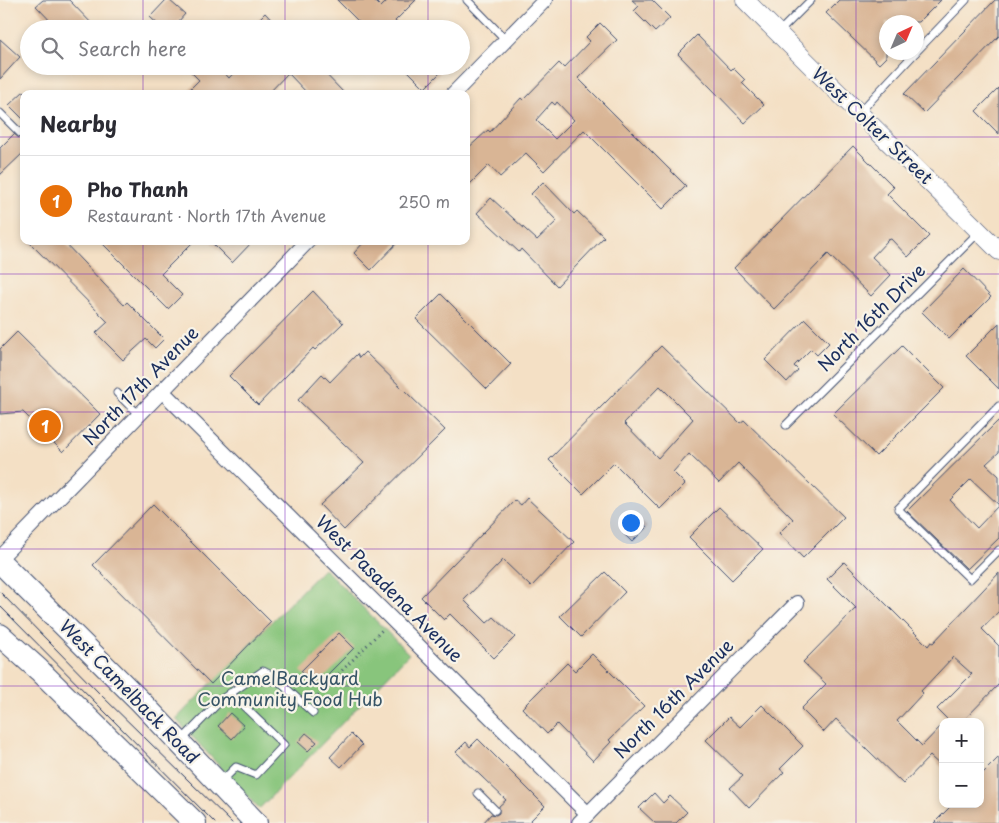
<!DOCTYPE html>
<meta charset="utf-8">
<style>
:root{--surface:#fff;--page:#f7f7f7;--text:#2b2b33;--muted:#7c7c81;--line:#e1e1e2;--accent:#db2777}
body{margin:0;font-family:"Playpen Sans",sans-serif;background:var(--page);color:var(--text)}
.controls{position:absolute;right:15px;bottom:15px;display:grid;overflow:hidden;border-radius:10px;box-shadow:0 2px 8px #0003}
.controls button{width:45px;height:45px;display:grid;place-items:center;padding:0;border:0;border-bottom:1px solid var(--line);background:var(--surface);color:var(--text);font:25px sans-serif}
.compass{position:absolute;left:879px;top:15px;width:45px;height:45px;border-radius:50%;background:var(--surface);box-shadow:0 2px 8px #0003;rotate:44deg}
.you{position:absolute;left:630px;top:522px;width:18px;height:18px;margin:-12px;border:4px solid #fff;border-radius:50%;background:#1a73e8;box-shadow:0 0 0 8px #1a73e833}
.badge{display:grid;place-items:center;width:32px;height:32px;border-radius:50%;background:var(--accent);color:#fff;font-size:16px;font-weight:700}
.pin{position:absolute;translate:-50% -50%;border:2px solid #fff;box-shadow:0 1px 5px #0006}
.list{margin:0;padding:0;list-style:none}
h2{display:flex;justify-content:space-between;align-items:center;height:65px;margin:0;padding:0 20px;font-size:21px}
h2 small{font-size:16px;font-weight:400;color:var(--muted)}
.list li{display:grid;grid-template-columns:32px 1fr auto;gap:15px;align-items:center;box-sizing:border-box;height:90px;padding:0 20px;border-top:1px solid var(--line)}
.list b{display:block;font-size:19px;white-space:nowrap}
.list p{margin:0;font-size:16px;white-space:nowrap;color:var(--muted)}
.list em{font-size:16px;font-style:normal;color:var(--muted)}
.icon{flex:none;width:28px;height:28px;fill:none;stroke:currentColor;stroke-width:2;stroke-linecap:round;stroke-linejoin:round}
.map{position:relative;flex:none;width:999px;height:823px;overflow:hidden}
.search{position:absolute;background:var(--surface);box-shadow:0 2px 8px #0003;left:20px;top:20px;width:450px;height:55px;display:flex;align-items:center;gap:12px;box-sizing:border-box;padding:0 18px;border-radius:28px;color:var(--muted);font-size:19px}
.panel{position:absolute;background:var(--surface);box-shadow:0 2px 8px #0003;left:20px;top:90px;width:450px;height:155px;border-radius:10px}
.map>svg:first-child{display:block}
.green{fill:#88c57c;stroke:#527a6d}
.building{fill:#d9b595;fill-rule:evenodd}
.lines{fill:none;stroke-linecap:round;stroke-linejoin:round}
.service-casing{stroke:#3c4a6d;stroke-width:9}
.minor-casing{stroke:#3c4a6d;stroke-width:16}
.tertiary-casing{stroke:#3c4a6d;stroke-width:19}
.primary-casing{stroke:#3c4a6d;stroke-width:24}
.path{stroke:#3c4a6d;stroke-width:3;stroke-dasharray:1 4;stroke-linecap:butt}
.service{stroke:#fff;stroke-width:7}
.minor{stroke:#fff;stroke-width:14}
.tertiary{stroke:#fff;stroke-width:18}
.primary{stroke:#fff;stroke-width:22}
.tram{stroke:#1b2f5e;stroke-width:1}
.grid{fill:none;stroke:#7b2cbf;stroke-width:1;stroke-opacity:0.55}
.labels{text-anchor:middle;stroke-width:4.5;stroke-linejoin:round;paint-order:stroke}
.street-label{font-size:18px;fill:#1b2f5e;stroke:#f7f3e8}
.park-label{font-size:18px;fill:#365466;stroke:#f7f3e8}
</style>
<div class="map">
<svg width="999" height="823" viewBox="0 0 999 823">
<rect width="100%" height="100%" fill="#f7f3e8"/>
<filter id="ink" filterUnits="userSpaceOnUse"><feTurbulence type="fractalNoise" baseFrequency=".02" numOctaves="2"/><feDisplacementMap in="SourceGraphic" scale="10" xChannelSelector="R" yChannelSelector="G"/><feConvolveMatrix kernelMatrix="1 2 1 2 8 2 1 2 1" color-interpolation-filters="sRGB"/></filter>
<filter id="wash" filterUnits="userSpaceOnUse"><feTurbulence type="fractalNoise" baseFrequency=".0096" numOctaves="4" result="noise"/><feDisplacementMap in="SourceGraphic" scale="20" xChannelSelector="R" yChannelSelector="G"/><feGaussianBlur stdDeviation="1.12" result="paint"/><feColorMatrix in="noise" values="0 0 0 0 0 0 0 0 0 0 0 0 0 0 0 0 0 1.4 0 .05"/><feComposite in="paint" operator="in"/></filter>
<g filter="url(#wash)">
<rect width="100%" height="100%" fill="#f4e0c5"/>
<polygon class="green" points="324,568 409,654 259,809 176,719"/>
<g id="blocks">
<g class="building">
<polygon points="43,0 69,0 97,29 58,29 36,6"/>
<polygon points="166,0 169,0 185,14 172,29 163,29 150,17"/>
<polygon points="337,0 374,0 381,7 388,0 416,0 395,21 402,29 366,29"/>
<polygon points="632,0 652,0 670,18 655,32 634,11 639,6"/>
<polygon points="839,0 941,0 919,22 886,22 886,57 879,64 826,13"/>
<polygon points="995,0 999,0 999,36 924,113 904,94"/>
<polygon points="265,13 280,29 249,29"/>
<path d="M600 23 617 40 578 78 686 186 663 209 584 130 544 171 526 153 500 177 489 165 466 188V150L488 130 490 132 521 98 523 100 559 63 564 68 590 41 586 37ZM552 102 555 105 557 102 574 120 555 139 536 120Z"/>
<polygon points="697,35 731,70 733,68 745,80 742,83 764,105 745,123 678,54"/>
<polygon points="0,39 20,57 0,79"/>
<polygon points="185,66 218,66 229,78 240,66 318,66 345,94 308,94 288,73 268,94 185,94 199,80"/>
<polygon points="403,66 444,66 439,72 440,73 425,88"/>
<polygon points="999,88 999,134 976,111"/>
<polygon points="24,91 24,120 9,105"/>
<polygon points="14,134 24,142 24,152 0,175 0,148"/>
<polygon points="853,146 894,187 887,194 929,236 908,257 891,239 888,240 872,257 891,275 871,296 828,254 774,309 734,268"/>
<polygon points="543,182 574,214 577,211 604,237 557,286 521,249 519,252 477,213 491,198 537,240 557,221 531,194"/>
<polygon points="28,241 63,241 124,305 127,302 164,339 155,348 146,339 123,360 96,333 108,322"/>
<polygon points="100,241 194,241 161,274 182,295 168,309"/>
<polygon points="210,241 253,241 232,263"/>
<polygon points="365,241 399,241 371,270 354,253"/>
<polygon points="964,269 991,297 949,339 922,312"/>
<polygon points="313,291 343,323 315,350 313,348 258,405 229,376"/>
<polygon points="441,294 511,364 487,389 416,319"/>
<polygon points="805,319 829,343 817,355 811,349 794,366 798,370 787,382 765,360"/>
<polygon points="999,323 999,389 966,356"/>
<polygon points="17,332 100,414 63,452 23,412 0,414 0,349"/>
<path d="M661 346 740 423 744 420 844 517 803 558 779 533 793 519 738 463 719 483 689 454 673 472 685 484 660 509 614 463 583 494 549 460ZM660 386 693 419 658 458 624 423Z"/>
<polygon points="902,346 944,388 876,456 833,414"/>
<polygon points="365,352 445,430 344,530 320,505 364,463 298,400 322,374 330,382 357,354 359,358"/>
<path d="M999 420V452L986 464 999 476V538L967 569 907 511ZM971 479 999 505 977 528 950 500Z"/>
<polygon points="527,498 574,542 531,587 503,560 464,600 487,623 494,617 515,637 494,658 450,614 444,620 421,597 515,500 521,505"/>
<polygon points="153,504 271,622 211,684 93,565"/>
<polygon points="719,507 763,549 732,580 689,537"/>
<polygon points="638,518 647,527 632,542 623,533"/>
<polygon points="844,562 928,646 931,642 933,643 999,573 999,611 982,629 999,646 999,684 962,722 950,722 937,709 972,674 953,657 921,691 923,693 897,721 922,746 943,724 943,768 930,756 903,784 836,719 824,732 801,709 826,684 803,662 856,608 827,579"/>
<polygon points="605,572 625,592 581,637 560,616"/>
<polygon points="339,633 354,648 316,686 301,671"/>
<polygon points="592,654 644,706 609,740 611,742 593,761 557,724 547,734 522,708 567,663 575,671"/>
<polygon points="762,705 803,746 780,769 784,772 749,808 730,788 743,776 706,740 729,717 740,727"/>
<polygon points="230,713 244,726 232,739 218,726"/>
<polygon points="306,733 317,742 308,751 298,742"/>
<polygon points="351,734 362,745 341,767 330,757"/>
<polygon points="478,739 545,806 528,823 483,823 491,814 496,815 499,813 499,806 506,800 456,752 466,742 470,747"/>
<polygon points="999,757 999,823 934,823 953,804 980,804 980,776"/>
<polygon points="654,793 663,803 670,796 687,812 676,823 655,823 639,808"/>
</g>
</g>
</g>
<g filter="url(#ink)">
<use href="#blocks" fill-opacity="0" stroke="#3c4a6d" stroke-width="1"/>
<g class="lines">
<g class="service-casing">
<g id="service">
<polyline points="467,0 506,40"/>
<polyline points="778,33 811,0"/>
<polyline points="916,52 966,0"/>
<polyline points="0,113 24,137"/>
<polyline points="859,113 916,52"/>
<polyline points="117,393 139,415"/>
<polyline points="999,406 898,509 970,579 999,550"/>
<polyline points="786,425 979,232"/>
<polyline points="182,740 222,699 263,671 273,676 313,713"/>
<polyline points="220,783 236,767 256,775 284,745 230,693"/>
<polyline points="478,793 495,810"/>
</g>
</g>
<g class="minor-casing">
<g id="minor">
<polyline points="453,94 545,0"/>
<polyline points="162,391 588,814"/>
<polyline points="0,558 308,241"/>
<polyline points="579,823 797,603"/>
</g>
</g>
<g class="tertiary-casing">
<path id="tertiary" d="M745 0C829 85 915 167 999 251"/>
</g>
<g class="primary-casing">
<g id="primary">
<polyline points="0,562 140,701 256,823"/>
<polyline points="0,635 39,670 195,823"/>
</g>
</g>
<polyline class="path" points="314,699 383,629"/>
<use href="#service" class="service"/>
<use href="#minor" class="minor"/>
<use href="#tertiary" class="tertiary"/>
<use href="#primary" class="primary"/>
<g class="tram">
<polyline points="0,592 100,694 232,823"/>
<polyline points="0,606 215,823"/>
</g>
</g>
</g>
<path class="grid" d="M143 0V29M285 0V29M428 0V29M571 0V823M714 0V823M856 0V823M143 66V94M285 66V94M428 66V94M0 137H24M466 137H999M143 241V823M285 241V823M428 241V823M0 274H999M0 412H999M0 549H999M0 686H999"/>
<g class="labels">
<g class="street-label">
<text transform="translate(872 126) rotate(44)" y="6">West Colter Street</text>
<text transform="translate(872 318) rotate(-45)" y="6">North 16th Drive</text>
<text transform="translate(141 386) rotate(-46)" y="6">North 17th Avenue</text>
<text transform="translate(389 589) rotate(45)" y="6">West Pasadena Avenue</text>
<text transform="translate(129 692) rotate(46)" y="6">West Camelback Road</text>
<text transform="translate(674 699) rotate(-45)" y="6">North 16th Avenue</text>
</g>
<g class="park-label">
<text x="290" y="685">CamelBackyard<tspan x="290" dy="21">Community Food Hub</tspan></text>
</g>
</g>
</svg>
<div class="controls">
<button>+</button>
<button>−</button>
</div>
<svg class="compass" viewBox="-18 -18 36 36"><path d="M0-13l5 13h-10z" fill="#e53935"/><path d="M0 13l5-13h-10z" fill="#7c7c81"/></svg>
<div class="you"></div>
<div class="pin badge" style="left:45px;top:426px;background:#e8710a">1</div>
<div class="search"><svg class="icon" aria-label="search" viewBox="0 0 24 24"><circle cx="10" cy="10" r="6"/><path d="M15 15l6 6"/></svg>Search here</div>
<section class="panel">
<h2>Nearby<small></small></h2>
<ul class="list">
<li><span class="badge" style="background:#e8710a">1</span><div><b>Pho Thanh</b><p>Restaurant · North 17th Avenue</p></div><em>250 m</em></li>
</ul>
</section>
</div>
